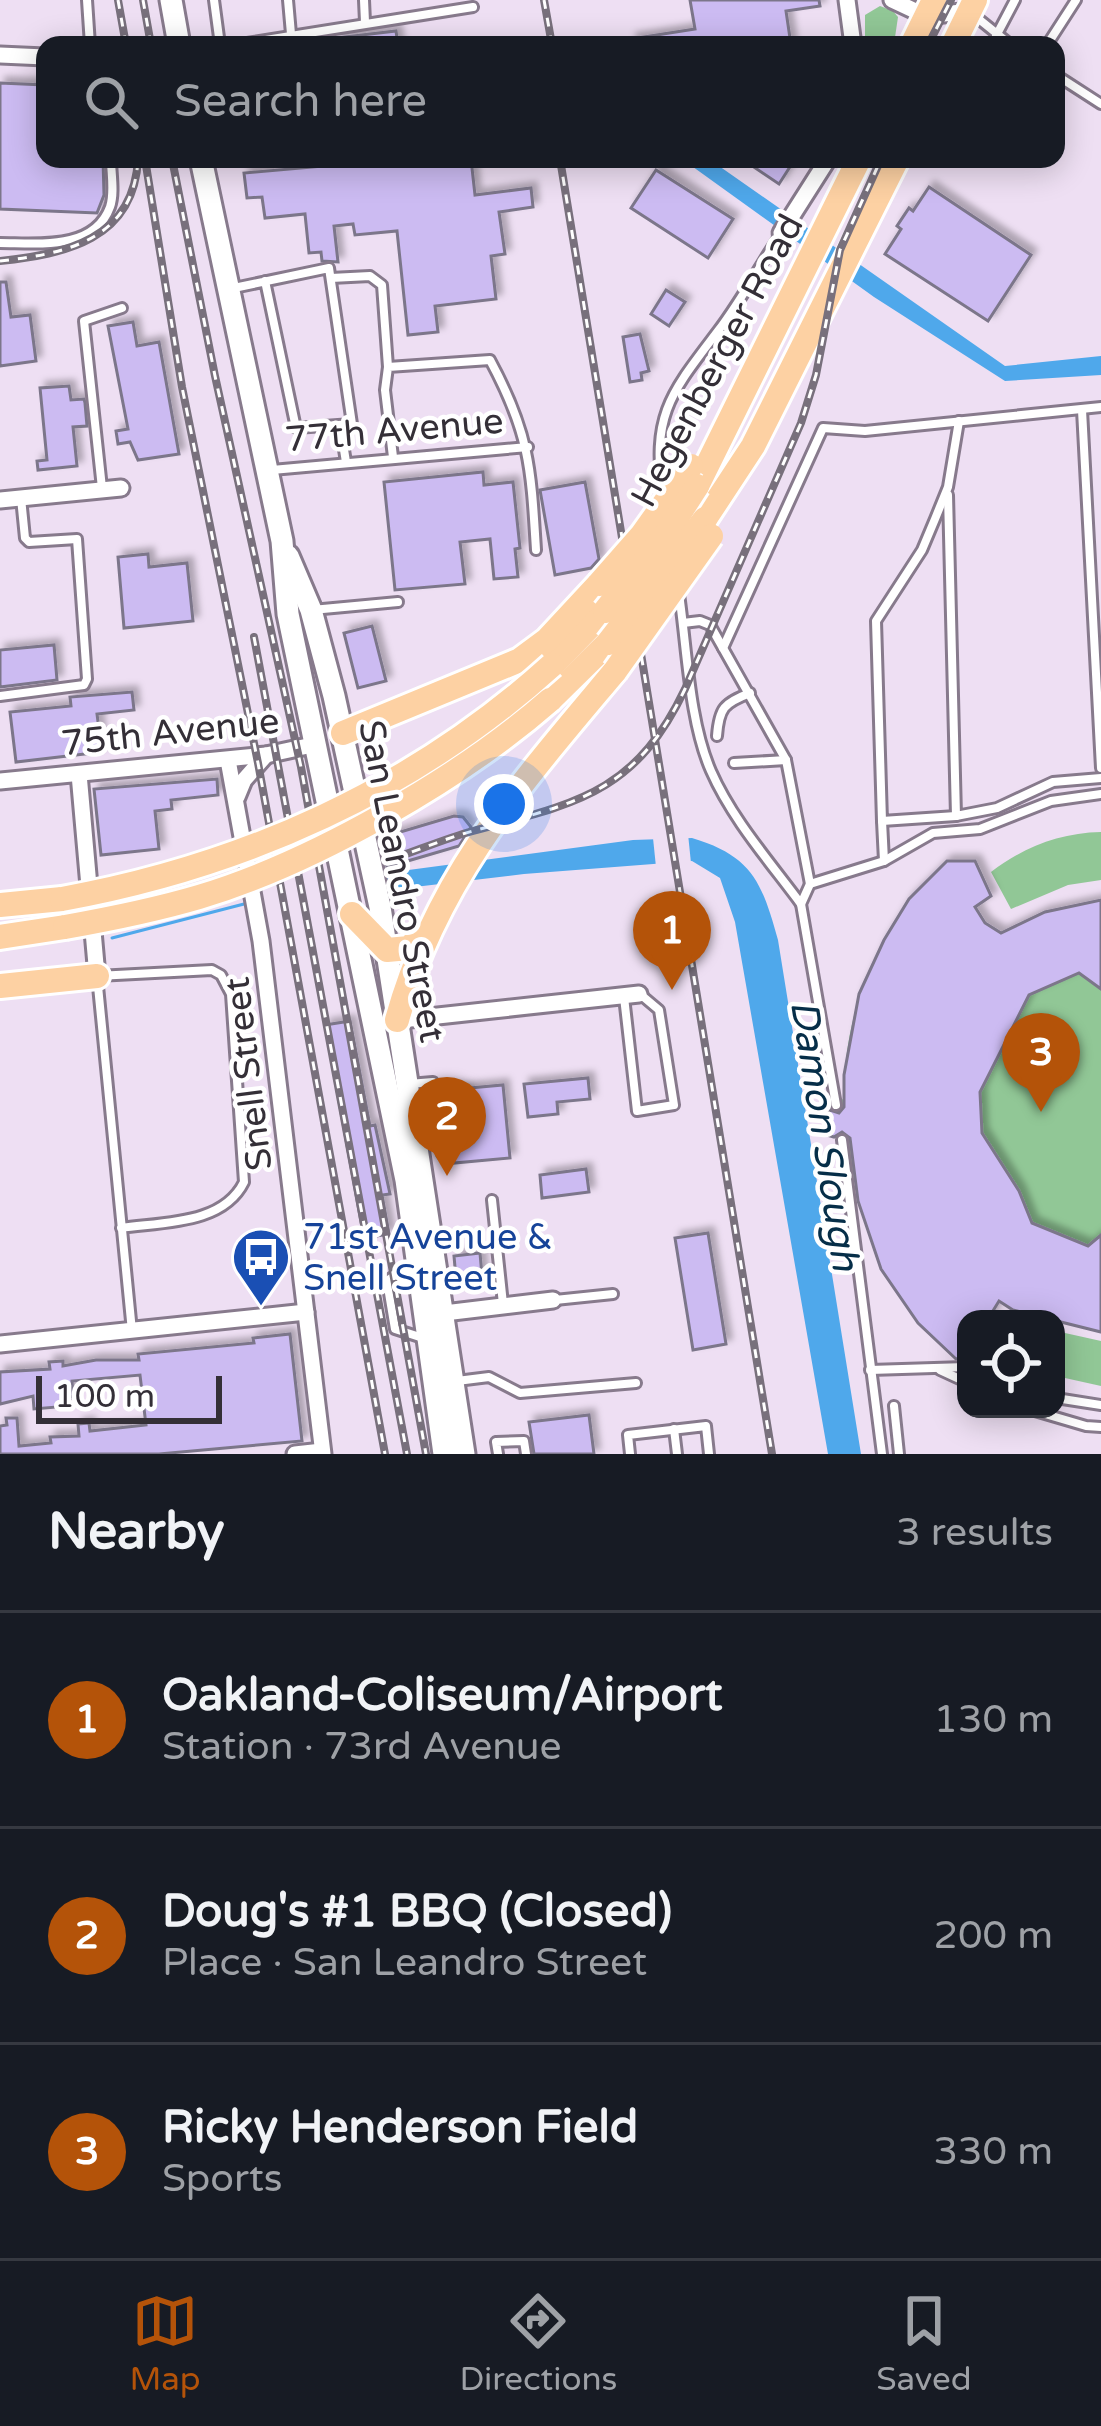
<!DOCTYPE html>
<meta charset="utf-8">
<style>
:root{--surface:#171b24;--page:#242831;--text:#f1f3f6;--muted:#9ea1a6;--line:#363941;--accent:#b45309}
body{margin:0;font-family:"Varela Round",sans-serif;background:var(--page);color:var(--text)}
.controls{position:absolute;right:36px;bottom:36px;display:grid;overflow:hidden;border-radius:24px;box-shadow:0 6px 30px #0003}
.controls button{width:108px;height:108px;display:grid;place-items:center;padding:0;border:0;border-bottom:3px solid var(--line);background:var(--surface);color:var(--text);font:60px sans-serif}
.scale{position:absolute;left:36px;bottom:30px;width:186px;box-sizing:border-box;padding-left:12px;border:6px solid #342f37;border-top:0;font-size:33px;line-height:42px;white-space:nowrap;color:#342f37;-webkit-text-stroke:9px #fff;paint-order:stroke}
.you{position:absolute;left:504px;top:804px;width:42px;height:42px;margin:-30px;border:9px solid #fff;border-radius:50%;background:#1a73e8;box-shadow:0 0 0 18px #1a73e833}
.badge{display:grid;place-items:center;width:78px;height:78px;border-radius:50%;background:var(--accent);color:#fff;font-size:39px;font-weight:700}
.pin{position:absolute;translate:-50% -99px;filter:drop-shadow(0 3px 6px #0008)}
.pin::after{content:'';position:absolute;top:63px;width:42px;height:36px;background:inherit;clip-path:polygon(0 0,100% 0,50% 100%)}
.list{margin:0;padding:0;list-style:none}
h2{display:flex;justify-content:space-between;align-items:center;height:156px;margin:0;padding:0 48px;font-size:51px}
h2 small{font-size:39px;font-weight:400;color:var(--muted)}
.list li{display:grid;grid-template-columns:78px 1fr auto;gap:36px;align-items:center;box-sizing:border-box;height:216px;padding:0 48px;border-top:3px solid var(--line)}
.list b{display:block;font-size:45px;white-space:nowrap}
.list p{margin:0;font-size:39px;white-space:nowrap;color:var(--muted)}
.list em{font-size:39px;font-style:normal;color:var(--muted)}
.icon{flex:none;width:66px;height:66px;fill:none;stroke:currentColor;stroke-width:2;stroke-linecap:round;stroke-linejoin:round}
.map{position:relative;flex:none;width:1101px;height:1454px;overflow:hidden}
.search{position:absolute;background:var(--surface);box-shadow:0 6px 30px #0003;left:36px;right:36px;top:36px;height:132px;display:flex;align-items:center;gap:30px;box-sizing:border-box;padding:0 42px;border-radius:24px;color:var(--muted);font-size:45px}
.sheet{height:804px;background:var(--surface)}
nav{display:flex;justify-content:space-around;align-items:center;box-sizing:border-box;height:168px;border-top:3px solid var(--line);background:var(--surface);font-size:33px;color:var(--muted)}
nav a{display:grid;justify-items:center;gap:6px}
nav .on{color:var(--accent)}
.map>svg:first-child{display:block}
.green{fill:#91c796}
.water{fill:#4fa8eb}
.pier{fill:#eedff3}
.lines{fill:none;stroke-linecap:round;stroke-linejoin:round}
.stream{stroke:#4fa8eb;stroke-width:3}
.building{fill:#ccbbf2;stroke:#7c768a;stroke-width:3;filter:url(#shadow)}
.lane-casing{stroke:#877a8c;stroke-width:14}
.street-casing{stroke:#877a8c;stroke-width:21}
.secondary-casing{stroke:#877a8c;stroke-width:27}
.primary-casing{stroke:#fff;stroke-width:30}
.lane{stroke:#fff;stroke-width:8}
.street{stroke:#fff;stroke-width:15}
.secondary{stroke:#fff;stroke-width:21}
.primary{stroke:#fdd1a3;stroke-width:24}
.rail-casing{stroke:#78707c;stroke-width:8}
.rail{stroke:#fff;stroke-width:3;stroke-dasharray:9;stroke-linecap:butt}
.primary-bridge-casing{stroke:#fff;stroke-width:30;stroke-linecap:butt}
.primary-bridge{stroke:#fdd1a3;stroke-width:24}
.labels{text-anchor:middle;stroke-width:9;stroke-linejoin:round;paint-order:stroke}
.street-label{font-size:36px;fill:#342f37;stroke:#fff}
.transit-label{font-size:36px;fill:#164399;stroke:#fff;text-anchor:start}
.water-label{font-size:39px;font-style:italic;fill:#062e48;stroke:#fff}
</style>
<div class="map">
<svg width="1101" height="1454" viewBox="0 0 1101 1454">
<defs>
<filter id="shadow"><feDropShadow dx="5.5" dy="-5.5" stdDeviation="3" flood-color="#0004"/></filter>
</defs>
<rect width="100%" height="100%" fill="#eedff3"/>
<g class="green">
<polygon points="880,6 893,11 898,17 894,44 865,45 865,15"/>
<path d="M1101 832V880L1068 885 1011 909 991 872C1024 847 1059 833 1101 832Z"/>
<path d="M947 861H975L991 895 975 908 985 923 1001 933 1045 912 1101 900V1332L1013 1310 999 1301 988 1319H966V1357L962 1365C882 1289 867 1248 846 1142L827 1135 825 1115 844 1098C844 1003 880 927 947 861Z"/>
<polygon points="1056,1331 1101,1341 1101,1386 1056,1376"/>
</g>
<g class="water">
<polygon points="682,159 709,159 1005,366 1101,356 1101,375 1005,381 874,297"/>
<path d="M692 838C752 856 762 882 778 940L861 1454H828L735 922 720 878 692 861 524 874 389 890 386 873 633 840Z"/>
</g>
<polygon class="pier" points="688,834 691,863 656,867 653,838"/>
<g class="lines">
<polyline class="stream" points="112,938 244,904"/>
</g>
<g class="building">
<polygon points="690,0 819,0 820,6 786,11 791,45 632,45 631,39 695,29"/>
<polygon points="396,31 398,45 336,45 336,38"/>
<polygon points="0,83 45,85 45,159 103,159 104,195 97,213 0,209"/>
<polygon points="346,159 471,159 475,195 531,188 533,207 499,212 505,254 491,256 496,299 435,306 438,332 408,335 397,231 355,235 353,224 334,226 338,262 322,261 321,252 309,253 305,214 265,218 262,197 247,198 244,173 347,164"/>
<polygon points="742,159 795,159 779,184"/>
<polygon points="656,170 733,219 708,258 631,208"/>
<polygon points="929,187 1031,255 988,321 885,254 901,229 897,226 909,208 913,211"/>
<polygon points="0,282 6,282 11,317 30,315 36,361 0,366"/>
<polygon points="666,290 685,302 669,326 651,314"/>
<polygon points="133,322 137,346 159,342 179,454 138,460 130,442 118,444 116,431 128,429 108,326"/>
<polygon points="640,334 649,371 641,373 642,380 630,382 623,337"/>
<polygon points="69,386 71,400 84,399 85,403 87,426 73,427 77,466 38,470 37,461 47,460 40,388"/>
<polygon points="483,472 484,485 513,482 520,548 515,549 518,577 494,579 490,539 460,542 465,584 395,590 384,482"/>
<polygon points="585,482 599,559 591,568 555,575 540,490"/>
<polygon points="148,554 149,567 187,563 193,621 124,628 118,557"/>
<polygon points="372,626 386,681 358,688 344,633"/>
<polygon points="54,645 57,680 0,687 0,650"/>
<polygon points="132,692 134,710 97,714 102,752 16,762 10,712 71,706 70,697"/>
<polygon points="217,779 218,795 171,800 172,809 155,811 159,849 101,855 94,789"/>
<polygon points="454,816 463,817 471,827 459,846 387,867 380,838"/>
<polygon points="947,861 975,861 991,896 975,907 985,923 1001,933 1045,912 1101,900 1101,989 1079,973 1029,995 980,1092 982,1133 1019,1191 1032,1223 1088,1246 1101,1235 1101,1332 1013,1310 999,1301 988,1319 966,1319 966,1357 956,1359 918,1323 881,1269 858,1201 850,1138 842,1132 834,1137 827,1135 825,1115 830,1110 839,1113 844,1107 844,1075 859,994 884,940 909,899"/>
<polygon points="350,1021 370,1126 375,1125 390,1194 382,1195 389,1234 364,1238 325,1025"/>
<polygon points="588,1078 590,1099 557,1102 558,1114 528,1117 524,1084"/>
<polygon points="503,1085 510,1158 454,1163 447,1090"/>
<polygon points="586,1169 589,1192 542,1198 540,1175"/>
<polygon points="708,1233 726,1344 693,1350 675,1238"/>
<polygon points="480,1253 483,1287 457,1290 454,1256"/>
<polygon points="290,1334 302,1441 159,1454 0,1454 0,1426 7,1425 6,1418 17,1418 19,1446 51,1443 50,1437 79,1436 78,1424 89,1423 90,1431 146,1425 140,1375 72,1381 73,1396 68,1397 69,1406 34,1409 33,1396 0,1404 0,1372 50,1369 49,1362 63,1361 63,1366 96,1360 139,1360 138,1354 254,1343 253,1338"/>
<polygon points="589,1415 594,1454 534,1454 529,1422"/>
</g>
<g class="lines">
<g class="lane-casing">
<g id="lane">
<polyline points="87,0 90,45"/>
<polyline points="214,0 220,45"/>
<polyline points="288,0 291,34"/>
<polyline points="364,0 365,22"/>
<polyline points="975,16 1011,45"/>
<polyline points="996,36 1015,0"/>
<polyline points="234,45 473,7"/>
<polyline points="1047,45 1076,0"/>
<polyline points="1056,75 1101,104"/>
<path d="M0 243C36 243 94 251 110 207 115 193 111 173 111 159"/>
<polyline points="331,278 370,276 382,285 388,367"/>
<polyline points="229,289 329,268 352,424 296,428 265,281"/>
<polyline points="1082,410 1101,768"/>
<polyline points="340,425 346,462"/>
<path d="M393 457 385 390 388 367 490 360C530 434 531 469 536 550"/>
<polyline points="272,470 528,447"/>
<polyline points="102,488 84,321 122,308"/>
<polyline points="948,495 956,816 997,808 1053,782 1101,778"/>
<path d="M663 496C651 414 671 393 718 331 741 301 759 267 780 235"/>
<path d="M679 594C687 648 689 721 711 771 732 819 770 862 801 904"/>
<polyline points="312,610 398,602"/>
<polyline points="683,623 700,621 710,625 786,760 810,884"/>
<polyline points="723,648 823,428 865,431 1101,407"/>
<polyline points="0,696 84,685 87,679 77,539 29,542 25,538 21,498"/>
<path d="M717 736C719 708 724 703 750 693"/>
<polyline points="734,763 786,760"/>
<polyline points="956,816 882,821 876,621 922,550 935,519 948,487 959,421"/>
<polyline points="882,821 884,861"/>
<polyline points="624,997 637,1111 674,1105 659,1010 640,994"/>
<polyline points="409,1084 433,1082 442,1154"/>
<polyline points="836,1105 801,904 810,884 884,861 933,833 980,829 1051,801 1101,794"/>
<polyline points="842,1140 882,1454"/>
<polyline points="492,1200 503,1304"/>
<path d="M121 1228C162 1222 223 1225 244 1182L231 994 221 975 212 970 97 976 132 1331"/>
<polyline points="412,1263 387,1281 395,1329 426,1339"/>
<polyline points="555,1300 613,1294"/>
<polyline points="870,1370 966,1367"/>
<polyline points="940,1370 966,1382"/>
<polyline points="457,1381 489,1377 520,1393 636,1383"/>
<polyline points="1056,1398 1101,1405"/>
<polyline points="894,1406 899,1454"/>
<polyline points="1028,1409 1086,1426 1101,1427"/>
<polyline points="674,1429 677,1454"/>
<polyline points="498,1454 496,1442 524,1441 526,1454"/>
<polyline points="630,1454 628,1435 706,1426 709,1454"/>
</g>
</g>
<g class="street-casing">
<g id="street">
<polyline points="847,0 853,45"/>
<polyline points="892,0 926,16 970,11"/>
<polyline points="0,55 45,57"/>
<polyline points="781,233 828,159"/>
<polyline points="0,500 121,488"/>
<polyline points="228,760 261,941 323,1454"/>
<polyline points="79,774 97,976"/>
<polyline points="0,781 266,755 317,744"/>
<polyline points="237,797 244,780 266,755"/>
<polyline points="392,1021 639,994"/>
<polyline points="436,1314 553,1300"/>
<polyline points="0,1344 306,1312"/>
<polyline points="295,1454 322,1451"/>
</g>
</g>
<g class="secondary-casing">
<g id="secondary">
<polyline points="171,0 179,45"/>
<polyline points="201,159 282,541 288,614 406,1180 444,1454"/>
<polyline points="288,556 311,610 334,696 380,907 464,1454"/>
</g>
</g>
<g class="primary-casing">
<g id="primary">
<polyline points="912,45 934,0"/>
<polyline points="953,45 975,0"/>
<polyline points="697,486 859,159"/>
<polyline points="705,519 753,446 897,159"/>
<polyline points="552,665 605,611"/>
<polyline points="550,700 608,643"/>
<polyline points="343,733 520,660 547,640 599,584"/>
<polyline points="0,905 62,899"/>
<polyline points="352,914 387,950 409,948 423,934"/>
<polyline points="0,937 65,927"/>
<polyline points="0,986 97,976"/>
<path d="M397 1020C436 878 523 781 615 671"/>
</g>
</g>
<use href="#lane" class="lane"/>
<use href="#street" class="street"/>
<use href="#secondary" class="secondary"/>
<use href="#primary" class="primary"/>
<g class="rail-casing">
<g id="rail">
<polyline points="118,0 126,45"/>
<polyline points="143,0 151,45"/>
<polyline points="544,0 552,45"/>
<polyline points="928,45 951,0"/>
<polyline points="145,159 182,387 258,763 385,1454"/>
<polyline points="172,159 215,376 301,767 426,1454"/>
<polyline points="560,159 772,1454"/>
<path d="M0 261C65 254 134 240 138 159"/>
<polyline points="254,637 407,1454"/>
<path d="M395 858C421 849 447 838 473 831 576 803 635 794 685 689L801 423 816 375 840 250 881 159"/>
</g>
</g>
<use href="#rail" class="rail"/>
<g class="primary-bridge-casing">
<g id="primary-bridge">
<polyline points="599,584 642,535 691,466"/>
<polyline points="605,611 667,533 697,486"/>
<polyline points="608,643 705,519"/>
<polyline points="615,671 711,536"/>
<path d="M62 899C244 866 414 790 552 665"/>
<path d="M65 927C110 919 155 910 199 897 313 863 461 778 550 700"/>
</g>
</g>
<use href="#primary-bridge" class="primary-bridge"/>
</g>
<defs>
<g id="bus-pin" transform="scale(3)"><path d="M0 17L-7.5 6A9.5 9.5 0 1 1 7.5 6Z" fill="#1a4fb4" stroke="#fff"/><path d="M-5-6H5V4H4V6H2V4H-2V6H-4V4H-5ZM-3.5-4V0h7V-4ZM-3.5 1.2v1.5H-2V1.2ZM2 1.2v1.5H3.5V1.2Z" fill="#fff"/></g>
</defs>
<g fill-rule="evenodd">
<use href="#bus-pin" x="261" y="1257"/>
</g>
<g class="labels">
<g class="street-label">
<text transform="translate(716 360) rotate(-62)" y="13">Hegenberger Road</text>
<text transform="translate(394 429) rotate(-5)" y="13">77th Avenue</text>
<text transform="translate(170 731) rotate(-6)" y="13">75th Avenue</text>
<text transform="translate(403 881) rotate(79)" y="13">San Leandro Street</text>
<text transform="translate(247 1074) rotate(-97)" y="13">Snell Street</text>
</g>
<g class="transit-label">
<text x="303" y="1249">71st Avenue &amp;<tspan x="303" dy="41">Snell Street</tspan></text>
</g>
<g class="water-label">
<text transform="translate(826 1135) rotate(81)" y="14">Damon Slough</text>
</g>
</g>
</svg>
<div class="controls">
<button><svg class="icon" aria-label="locate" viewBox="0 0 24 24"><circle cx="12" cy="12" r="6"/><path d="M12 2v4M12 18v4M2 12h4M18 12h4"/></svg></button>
</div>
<div class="scale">100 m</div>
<div class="you"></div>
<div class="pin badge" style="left:672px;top:990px">1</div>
<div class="pin badge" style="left:447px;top:1176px">2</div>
<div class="pin badge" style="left:1041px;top:1112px">3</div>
<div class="search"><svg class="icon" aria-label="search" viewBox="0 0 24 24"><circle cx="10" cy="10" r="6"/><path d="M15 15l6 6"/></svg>Search here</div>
</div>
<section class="sheet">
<h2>Nearby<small>3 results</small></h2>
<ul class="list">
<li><span class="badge">1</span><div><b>Oakland-Coliseum/Airport</b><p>Station · 73rd Avenue</p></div><em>130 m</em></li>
<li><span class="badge">2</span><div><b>Doug's #1 BBQ (Closed)</b><p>Place · San Leandro Street</p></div><em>200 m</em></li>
<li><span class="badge">3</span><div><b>Ricky Henderson Field</b><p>Sports</p></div><em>330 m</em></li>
</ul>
</section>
<nav>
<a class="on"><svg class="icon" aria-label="map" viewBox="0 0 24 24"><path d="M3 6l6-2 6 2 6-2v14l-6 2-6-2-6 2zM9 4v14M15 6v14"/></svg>Map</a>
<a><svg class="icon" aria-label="directions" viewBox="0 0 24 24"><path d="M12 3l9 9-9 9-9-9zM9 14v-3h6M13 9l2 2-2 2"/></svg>Directions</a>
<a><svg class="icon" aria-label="saved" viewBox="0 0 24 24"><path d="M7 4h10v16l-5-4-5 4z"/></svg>Saved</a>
</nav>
